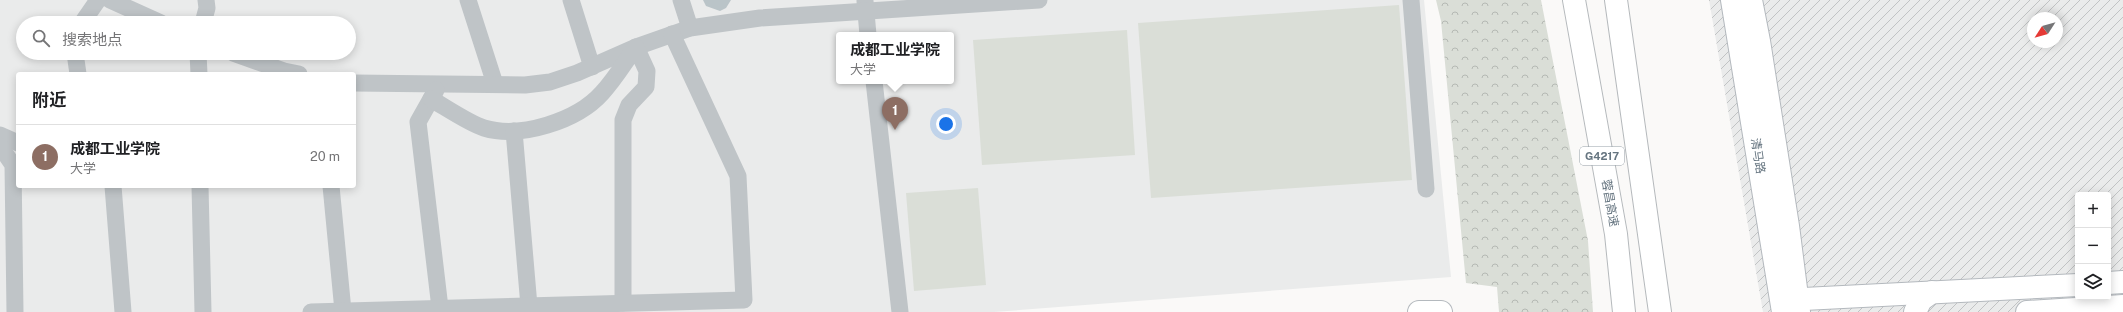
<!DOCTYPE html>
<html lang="zh">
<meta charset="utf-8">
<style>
:root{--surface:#fff;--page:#f6f6f6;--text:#202124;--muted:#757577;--line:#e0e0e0;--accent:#d45e3d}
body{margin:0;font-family:"Public Sans","Noto Sans SC",sans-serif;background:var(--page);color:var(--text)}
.controls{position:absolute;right:12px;bottom:12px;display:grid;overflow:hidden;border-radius:4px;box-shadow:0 2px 10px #0003}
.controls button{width:36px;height:36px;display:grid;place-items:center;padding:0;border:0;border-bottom:1px solid var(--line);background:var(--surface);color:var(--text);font:20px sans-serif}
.compass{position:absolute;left:2027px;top:12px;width:36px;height:36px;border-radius:50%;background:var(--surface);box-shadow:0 2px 10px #0003;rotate:234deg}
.you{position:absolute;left:946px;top:124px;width:14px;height:14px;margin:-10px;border:3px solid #fff;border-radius:50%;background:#1a73e8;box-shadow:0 0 0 6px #1a73e833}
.badge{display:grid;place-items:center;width:26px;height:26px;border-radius:50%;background:var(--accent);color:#fff;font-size:13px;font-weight:700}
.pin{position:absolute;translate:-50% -33px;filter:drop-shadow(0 1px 2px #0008)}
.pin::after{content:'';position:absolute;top:21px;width:14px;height:12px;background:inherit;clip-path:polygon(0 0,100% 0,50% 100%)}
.popup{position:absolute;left:836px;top:32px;width:118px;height:52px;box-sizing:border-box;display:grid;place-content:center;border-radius:4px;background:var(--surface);filter:drop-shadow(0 1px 3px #0005);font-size:13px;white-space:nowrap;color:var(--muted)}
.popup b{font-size:15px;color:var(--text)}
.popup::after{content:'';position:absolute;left:50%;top:100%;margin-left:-8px;border:8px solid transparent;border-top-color:var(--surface)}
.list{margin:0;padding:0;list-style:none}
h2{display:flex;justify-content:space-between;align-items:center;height:52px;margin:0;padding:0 16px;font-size:17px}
h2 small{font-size:13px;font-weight:400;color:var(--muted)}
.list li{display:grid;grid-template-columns:26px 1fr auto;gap:12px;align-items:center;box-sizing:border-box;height:64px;padding:0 16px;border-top:1px solid var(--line)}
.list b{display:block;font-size:15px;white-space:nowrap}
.list p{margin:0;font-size:13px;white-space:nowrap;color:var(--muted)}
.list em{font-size:13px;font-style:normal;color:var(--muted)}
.icon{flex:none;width:22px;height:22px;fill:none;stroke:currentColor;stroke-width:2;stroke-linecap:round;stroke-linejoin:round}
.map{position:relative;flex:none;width:2123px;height:312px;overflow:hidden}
.search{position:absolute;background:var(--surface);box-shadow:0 2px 10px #0003;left:16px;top:16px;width:340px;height:44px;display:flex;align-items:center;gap:10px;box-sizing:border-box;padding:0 14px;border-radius:22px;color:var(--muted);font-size:15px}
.panel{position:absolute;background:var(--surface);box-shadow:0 2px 10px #0003;left:16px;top:72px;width:340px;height:116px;border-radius:4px}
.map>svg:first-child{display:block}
.built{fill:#eaebeb;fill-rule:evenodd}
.industrial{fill:url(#industrial-furrows);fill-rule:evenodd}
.forest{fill:url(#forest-crowns)}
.pitch{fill:#daded7}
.water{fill:#bac4c8}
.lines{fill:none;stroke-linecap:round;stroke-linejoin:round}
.secondary-casing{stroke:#b4b9be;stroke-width:24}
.highway-casing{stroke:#b5b9bc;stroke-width:24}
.street{stroke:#bfc4c7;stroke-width:17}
.secondary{stroke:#fff;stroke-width:22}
.highway{stroke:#fff;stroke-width:22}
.labels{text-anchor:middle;stroke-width:4;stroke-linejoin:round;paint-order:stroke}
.shield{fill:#fff;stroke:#949ea6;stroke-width:1}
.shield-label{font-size:11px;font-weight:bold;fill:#667580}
.street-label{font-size:12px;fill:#667580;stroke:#fff}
</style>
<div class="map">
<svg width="2123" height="312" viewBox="0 0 2123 312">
<defs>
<pattern id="industrial-furrows" width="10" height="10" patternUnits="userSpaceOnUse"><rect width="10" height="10" fill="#eaebeb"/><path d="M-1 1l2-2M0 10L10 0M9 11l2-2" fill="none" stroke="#c1c3c4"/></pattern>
<pattern id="forest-crowns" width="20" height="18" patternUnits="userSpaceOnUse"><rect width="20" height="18" fill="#daded7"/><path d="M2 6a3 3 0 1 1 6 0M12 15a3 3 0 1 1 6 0" fill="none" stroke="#b5b9b4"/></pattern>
</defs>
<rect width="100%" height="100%" fill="#faf9f8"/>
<path class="built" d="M0 0H1424L1451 277 994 312H0ZM23 23H349V53H23ZM839 35H951V81H839ZM18 74H354V186H18Z"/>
<path class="industrial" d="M1709 0H2123V312H1763ZM2033 18H2057V42H2033ZM2078 195H2108V297H2078Z"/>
<polygon class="forest" points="1436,0 1541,0 1588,241 1593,312 1499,312 1497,287 1466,283 1441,21"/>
<g class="pitch">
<polygon points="1399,5 1412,180 1151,198 1138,23"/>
<polygon points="1127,30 1135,155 982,165 973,40"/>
<polygon points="978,188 986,285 914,291 906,193"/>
</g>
<polygon class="water" points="703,0 731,0 726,8 720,11 706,6"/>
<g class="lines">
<g class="secondary-casing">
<g id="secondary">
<polyline points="1732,0 1783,312"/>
<polyline points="1751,0 1759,41 1788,226 1799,312"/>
<polyline points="2108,283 2123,282"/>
<polyline points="1784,300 2078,285"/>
<polyline points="1419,312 1441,312"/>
<polyline points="1915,312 1921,300 1932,292"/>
<polyline points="2027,312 2123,306"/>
</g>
</g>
<g class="highway-casing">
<g id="highway">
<polyline points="1574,0 1616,234 1624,312"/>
<polyline points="1616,0 1660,312"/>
</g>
</g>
<g class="street">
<polyline points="110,0 161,23"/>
<polyline points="468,0 495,84"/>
<polyline points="571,0 592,67"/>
<polyline points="681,0 690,28"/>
<polyline points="1411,0 1426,189"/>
<polyline points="865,1 868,35"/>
<polyline points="82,23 98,0"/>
<polyline points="203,23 207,8 206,0"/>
<polyline points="75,53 78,74"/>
<polyline points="198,53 199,74"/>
<polyline points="233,53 284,71 299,74"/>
<polyline points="874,81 900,312"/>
<polyline points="354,83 525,85 550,82 577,73 636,47 690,28 760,18 1039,0"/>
<polyline points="436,90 418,122 440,308"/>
<path d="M431 99C445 107 470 124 484 128 520 139 577 121 602 93 615 79 625 62 636 47L647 71 646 87 629 105 623 120V303"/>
<polyline points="514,131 529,306"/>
<polyline points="0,135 18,143"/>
<polyline points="0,146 13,165 15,312"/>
<polyline points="113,186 123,312"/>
<polyline points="200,186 203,312"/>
<polyline points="331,186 343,311"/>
<polyline points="311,312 744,300 738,176 672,34"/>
</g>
<use href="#secondary" class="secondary"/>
<use href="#highway" class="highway"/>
</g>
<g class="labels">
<rect class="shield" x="1580" y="147" width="44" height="18" rx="3"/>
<g class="shield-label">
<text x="1602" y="160">G4217</text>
</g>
<g class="street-label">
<text transform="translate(1758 156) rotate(81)" y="4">清马路</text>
<text transform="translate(1610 203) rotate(80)" y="4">蓉昌高速</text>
</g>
</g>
</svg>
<div class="controls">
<button>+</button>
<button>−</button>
<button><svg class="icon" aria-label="layers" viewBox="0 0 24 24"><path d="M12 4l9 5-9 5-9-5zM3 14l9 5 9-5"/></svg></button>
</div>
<svg class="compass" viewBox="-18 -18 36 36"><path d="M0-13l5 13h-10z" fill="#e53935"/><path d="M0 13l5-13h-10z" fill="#757577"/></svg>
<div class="you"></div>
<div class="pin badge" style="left:895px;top:130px;background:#8d6e63">1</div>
<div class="popup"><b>成都工业学院</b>大学</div>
<div class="search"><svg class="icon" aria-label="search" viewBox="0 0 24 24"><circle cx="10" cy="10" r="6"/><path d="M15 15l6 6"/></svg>搜索地点</div>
<section class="panel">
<h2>附近<small></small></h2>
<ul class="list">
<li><span class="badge" style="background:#8d6e63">1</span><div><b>成都工业学院</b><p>大学</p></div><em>20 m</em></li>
</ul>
</section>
</div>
